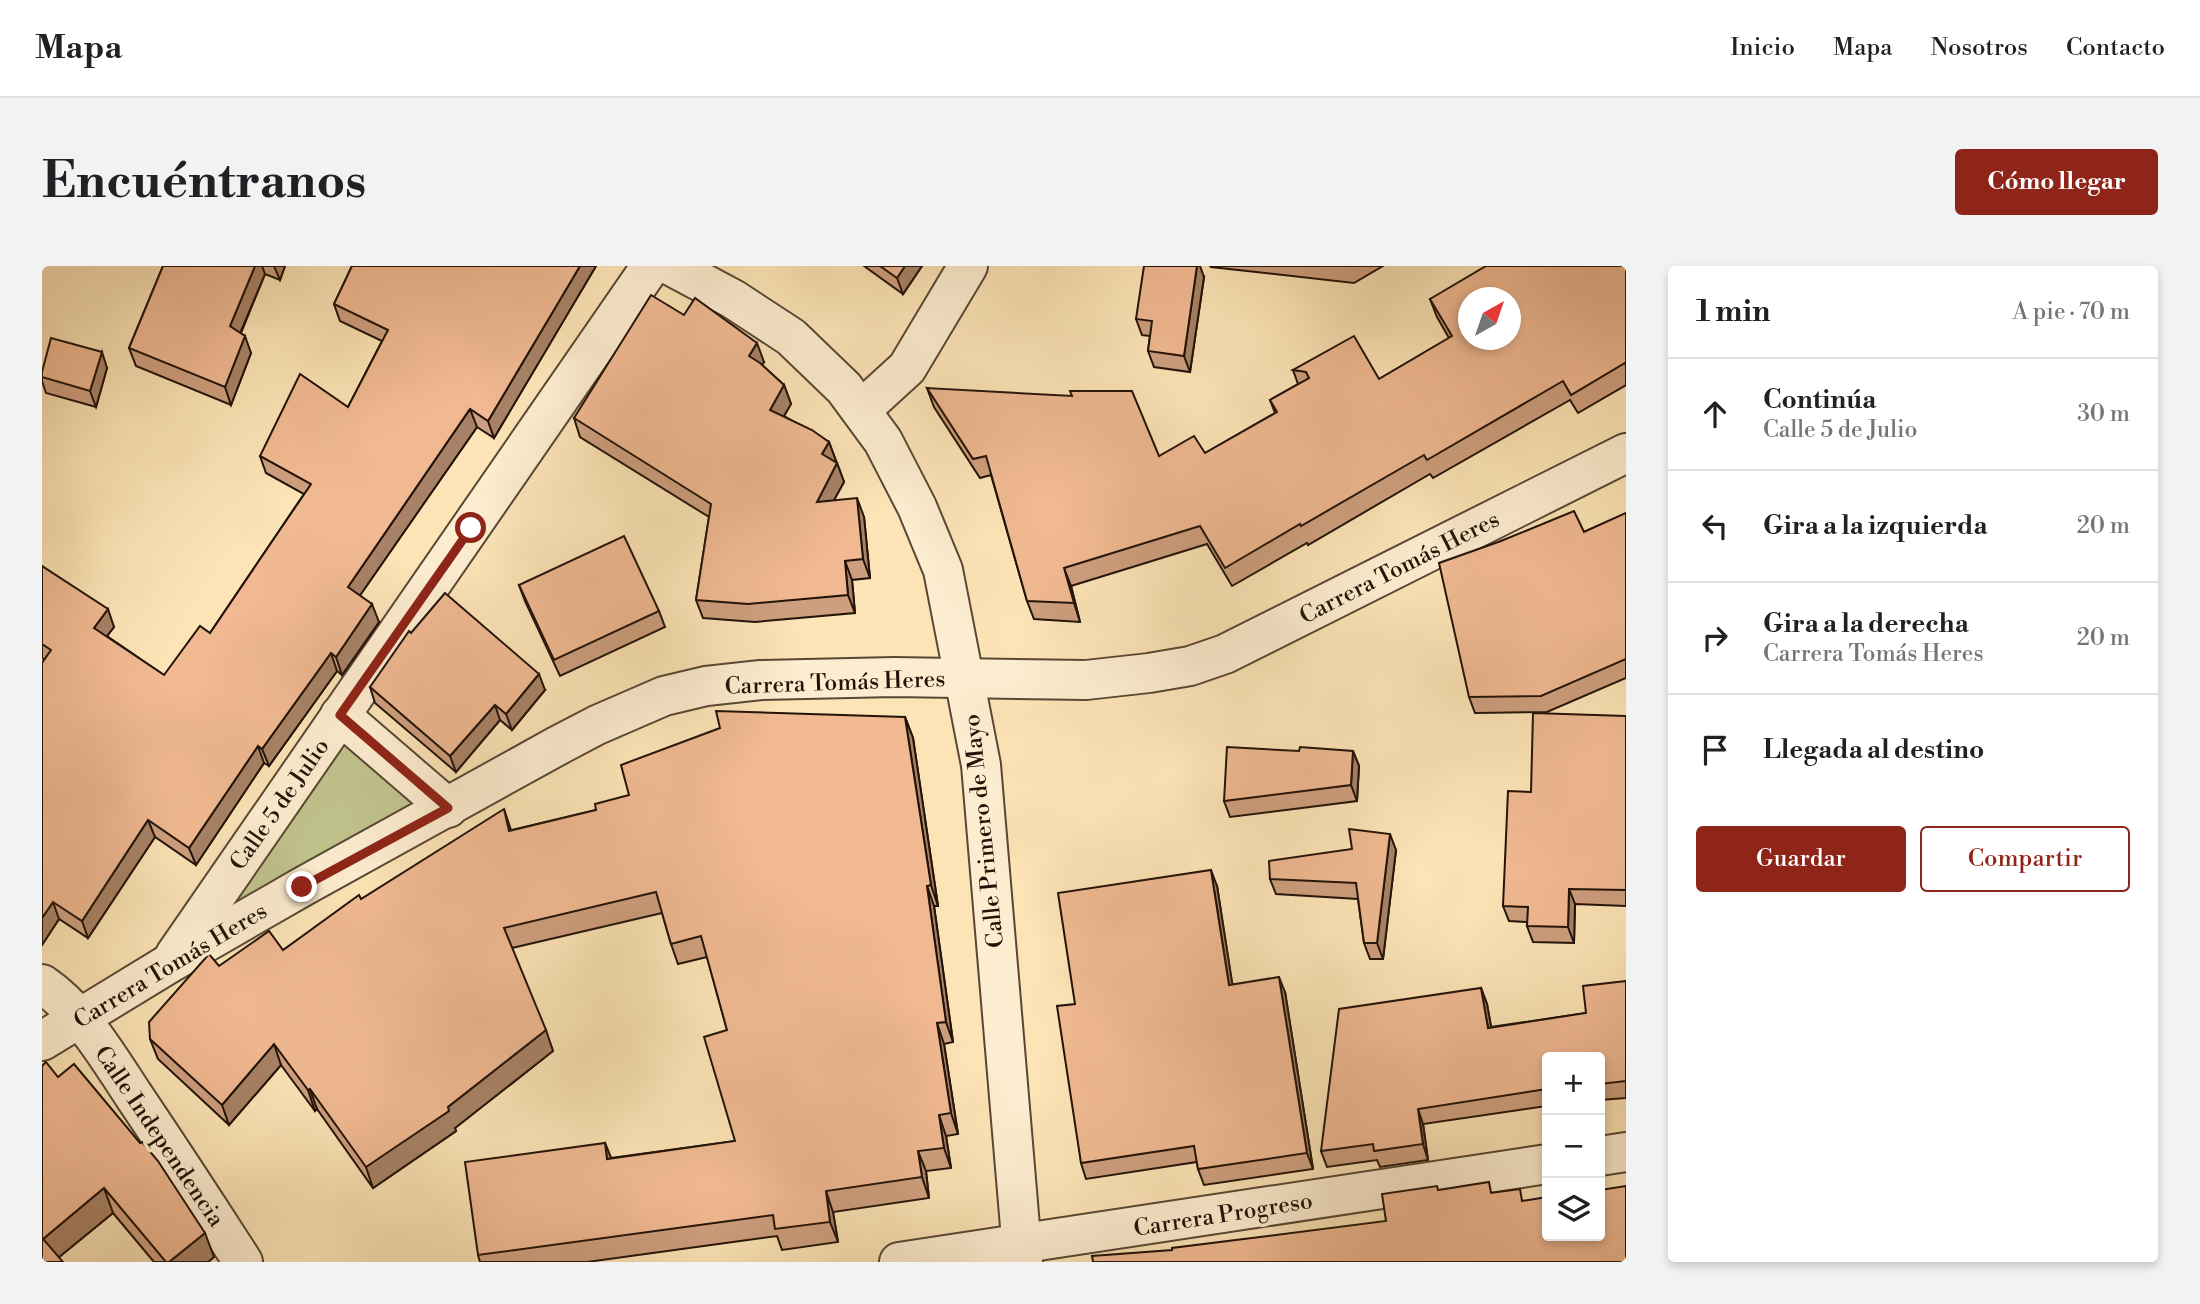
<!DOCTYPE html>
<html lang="es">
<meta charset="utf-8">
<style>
:root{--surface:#fff;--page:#f2f2f2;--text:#202124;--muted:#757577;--line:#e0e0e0;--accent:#8f2418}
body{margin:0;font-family:"Libre Bodoni",serif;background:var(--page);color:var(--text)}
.controls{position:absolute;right:21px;bottom:21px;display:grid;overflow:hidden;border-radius:7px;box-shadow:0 4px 10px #0003}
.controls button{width:63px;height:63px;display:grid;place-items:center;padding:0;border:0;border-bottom:2px solid var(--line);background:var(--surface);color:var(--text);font:35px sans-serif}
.compass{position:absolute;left:1416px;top:21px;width:63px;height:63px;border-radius:50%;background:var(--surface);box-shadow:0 4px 10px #0003;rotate:40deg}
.stop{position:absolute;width:21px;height:21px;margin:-16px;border:5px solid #8f2418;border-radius:50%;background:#fff}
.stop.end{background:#8f2418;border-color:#fff;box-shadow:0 2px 7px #0008}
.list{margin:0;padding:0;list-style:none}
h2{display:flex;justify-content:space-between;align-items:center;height:91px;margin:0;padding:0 28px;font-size:30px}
h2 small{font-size:23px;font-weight:400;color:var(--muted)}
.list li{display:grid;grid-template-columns:46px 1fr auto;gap:21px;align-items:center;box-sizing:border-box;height:112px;padding:0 28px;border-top:2px solid var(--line)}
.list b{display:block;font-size:26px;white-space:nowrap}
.list p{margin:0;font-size:23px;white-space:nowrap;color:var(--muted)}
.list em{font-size:23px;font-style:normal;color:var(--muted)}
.actions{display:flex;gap:14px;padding:21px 28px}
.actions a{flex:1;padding:16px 0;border:2px solid var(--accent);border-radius:7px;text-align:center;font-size:24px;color:var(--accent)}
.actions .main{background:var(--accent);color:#fff}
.icon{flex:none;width:38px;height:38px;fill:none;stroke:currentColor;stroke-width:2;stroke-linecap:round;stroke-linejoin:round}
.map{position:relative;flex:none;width:1584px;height:996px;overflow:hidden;border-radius:7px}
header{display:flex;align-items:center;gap:42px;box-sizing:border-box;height:98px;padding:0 35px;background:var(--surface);border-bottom:2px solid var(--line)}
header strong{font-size:33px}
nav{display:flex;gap:38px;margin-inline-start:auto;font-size:24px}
.intro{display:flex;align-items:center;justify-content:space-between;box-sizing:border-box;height:168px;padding:0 42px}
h1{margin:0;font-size:49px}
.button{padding:18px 32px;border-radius:7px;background:var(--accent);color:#fff;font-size:24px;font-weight:700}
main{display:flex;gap:42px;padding:0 42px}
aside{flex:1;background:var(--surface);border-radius:7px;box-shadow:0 4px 10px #0003}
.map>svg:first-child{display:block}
.green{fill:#c1c48d;stroke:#726c4b;stroke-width:2}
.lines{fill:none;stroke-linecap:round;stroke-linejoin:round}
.minor-casing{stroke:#584734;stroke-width:42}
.minor{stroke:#fdedd0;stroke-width:38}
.wall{fill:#ce9f7e;stroke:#221309;stroke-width:2}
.shaded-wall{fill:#a88266;stroke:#221309;stroke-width:2}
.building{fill:#f0b992;stroke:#221309;stroke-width:2;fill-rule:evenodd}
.route{stroke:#8f2418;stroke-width:9}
.labels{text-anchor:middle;stroke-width:7;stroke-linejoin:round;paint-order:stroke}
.street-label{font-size:23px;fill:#221309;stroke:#fdedd0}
</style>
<header>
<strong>Mapa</strong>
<nav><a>Inicio</a><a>Mapa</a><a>Nosotros</a><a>Contacto</a></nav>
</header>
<div class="intro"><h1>Encuéntranos</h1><a class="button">Cómo llegar</a></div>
<main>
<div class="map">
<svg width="1584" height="996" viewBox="0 0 1584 996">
<rect width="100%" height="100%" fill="#fce4b6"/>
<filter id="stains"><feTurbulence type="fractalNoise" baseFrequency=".00286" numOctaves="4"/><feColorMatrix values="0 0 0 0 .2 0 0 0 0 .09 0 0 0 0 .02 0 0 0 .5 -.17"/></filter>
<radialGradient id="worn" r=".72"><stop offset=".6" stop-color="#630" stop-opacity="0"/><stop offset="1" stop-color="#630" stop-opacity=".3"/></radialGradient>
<polygon class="green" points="298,449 406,542 128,697"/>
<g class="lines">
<g class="minor-casing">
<g id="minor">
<polyline points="629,0 691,33 749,71 802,122 841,175 875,241 901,304 939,499 981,996"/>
<polyline points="819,144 865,102 926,0"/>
<polyline points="298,449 406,542"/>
<polyline points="133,689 609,0"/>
<path d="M0 718C40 745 66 791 92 830 129 885 165 940 201 996"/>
<polyline points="0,775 128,697 260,621 515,480 555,459 622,430 664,420 719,414 852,411 1044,414 1107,407 1148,400 1183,388 1584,187"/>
<polyline points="1558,890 1584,886"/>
<polyline points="857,996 1505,898"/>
</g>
</g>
<use href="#minor" class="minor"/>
</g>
<g class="wall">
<polygon points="121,0 243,0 238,14 223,8 199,67 209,87 189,139 94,100 87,82"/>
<polygon points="310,0 554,0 452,172 435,161 318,329 337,356 300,409 295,405 227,500 222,497 154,599 113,571 46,672 17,653 0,679 3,394 0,392 0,300 72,361 65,370 122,409 168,367 262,228 224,207 218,190 306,141 340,75 298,55 292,38"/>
<polygon points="822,0 880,0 861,28"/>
<polygon points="1168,0 1341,0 1312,17 1169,1"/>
<polygon points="1584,0 1584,119 1536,147 1528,134 1391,212 1388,208 1266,279 1265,277 1190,320 1165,278 1029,320 1038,356 992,353 985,335 949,209 938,212 892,141 885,122 1117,190 1163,187 1233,147 1228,134 1256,118 1251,104 1337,113 1407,72 1395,51 1388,33"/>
<polygon points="1162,11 1148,106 1112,101 1106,85 1108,70 1100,69 1094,53"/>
<polygon points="642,49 722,96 720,99 742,119 749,138 742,150 787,176 794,195 793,196 795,197 802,216 792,234 822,251 828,312 810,314 813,347 713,356 661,352 654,334 667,251 538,171 532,152"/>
<polygon points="65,102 54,141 4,127 0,115 0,106"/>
<polygon points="1584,247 1584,412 1505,446 1433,447 1427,431 1459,275 1542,266"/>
<polygon points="477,319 617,345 623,361 518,410 483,335"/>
<polygon points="328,421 503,424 470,464 458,454 414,506 333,437"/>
<polygon points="1584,450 1584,640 1533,638 1532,677 1491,676 1485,660 1485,656 1467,655 1461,640 1489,526"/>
<polygon points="863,451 871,472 896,640 892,640 911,776 902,778 916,868 904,870 909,902 884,905 887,932 791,946 796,976 740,984 735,970 545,996 438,996 436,989 563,877 569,892 693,875 685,764 665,691 636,698 629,678 620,647 470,682 511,785 413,862 414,865 331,922 275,843 273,845 239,799 187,859 116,793 108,773 177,700 241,684 319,633 470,564 554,544"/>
<polygon points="1257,485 1311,485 1317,500 1315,535 1188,551 1182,535"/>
<polygon points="1354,584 1341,693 1328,693 1322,677 1316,633 1234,628 1228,613"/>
<polygon points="1175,620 1190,718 1243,726 1271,903 1162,919 1156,903 1155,896 1044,913 1039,897 1033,738"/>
<polygon points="1584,715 1584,832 1558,834 1558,791 1505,791 1505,840 1381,858 1386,894 1338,901 1335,894 1285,901 1279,885 1439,722 1445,738 1449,761 1544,747"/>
<polygon points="0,800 172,991 166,996 112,996 71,947 17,991 0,996"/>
</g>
<g class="shaded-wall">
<polygon points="213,0 220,0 223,8 194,77 188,60"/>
<polygon points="232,0 243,0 238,14"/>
<polygon points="538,0 554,0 452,172 446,155"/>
<polygon points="863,0 880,0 861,28 855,12"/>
<polygon points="1155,0 1158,0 1162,11 1148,106 1142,90"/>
<polygon points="203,70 209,87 189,139 183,121"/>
<polygon points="715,77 722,96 714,109 707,90"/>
<polygon points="60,86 65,102 54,141 48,125"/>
<polygon points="742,119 749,138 735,162 728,144"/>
<polygon points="428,143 435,161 312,338 306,321"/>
<polygon points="787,176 794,195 787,207 780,188"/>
<polygon points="795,197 802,216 781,254 775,236"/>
<polygon points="815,232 822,251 828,312 821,293"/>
<polygon points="803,295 810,314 813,347 806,329"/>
<polygon points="1022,302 1029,320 1038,356 1032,337"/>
<polygon points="330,338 337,356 300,409 294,391"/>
<polygon points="66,343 72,361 58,379 52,362"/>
<polygon points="289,387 295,405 227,500 220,483"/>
<polygon points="497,408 503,424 470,464 464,448"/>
<polygon points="453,439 458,454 414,506 408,490"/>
<polygon points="863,451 871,472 896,640 889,619"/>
<polygon points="216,480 222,497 154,599 147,582"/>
<polygon points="1311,485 1317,500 1315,535 1309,519"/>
<polygon points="462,543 469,564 467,565"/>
<polygon points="106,554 113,571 46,672 40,655"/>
<polygon points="1348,568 1354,584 1341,693 1335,677"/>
<polygon points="1169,604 1175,620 1193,735 1187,719"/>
<polygon points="885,620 892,640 911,776 904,756"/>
<polygon points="1527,623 1533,638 1532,677 1526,661"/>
<polygon points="11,636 17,653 0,679 0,652"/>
<polygon points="1237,711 1243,726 1271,903 1265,887"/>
<polygon points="1439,722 1445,738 1452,777 1446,762"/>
<polygon points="895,757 902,778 916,868 909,847"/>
<polygon points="504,764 511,785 413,862 414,865 331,922 324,901 406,841"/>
<polygon points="232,778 239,799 187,859 180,839"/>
<polygon points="268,823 275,843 273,845 266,824"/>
<polygon points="1376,843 1381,858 1386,894 1381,878"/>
<polygon points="897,849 904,870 909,902 902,882"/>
<polygon points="563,877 571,897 565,893"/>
<polygon points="876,885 884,905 887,932 880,911"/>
<polygon points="62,922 71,947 11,996 1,973"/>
<polygon points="784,925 791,946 796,976 788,956"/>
<polygon points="163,967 172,991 166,996 127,996"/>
</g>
<g class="building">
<polygon points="121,0 213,0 188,60 203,70 183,121 87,82"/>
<polygon points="310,0 538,0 446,155 428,143 306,321 330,338 294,391 289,387 220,483 216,480 147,582 106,554 40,655 11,636 0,652 0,397 9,384 0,378 0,300 66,343 52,362 122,409 158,360 168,367 269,218 218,190 258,108 306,141 346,64 292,38"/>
<polygon points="838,0 863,0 855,12"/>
<polygon points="1102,0 1155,0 1142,90 1106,85 1110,55 1094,53"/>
<path d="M1444 0H1584V99L1583 97 1529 129 1521 115 1385 194 1382 189 1259 260 1258 258 1183 302 1158 260 1022 302 1032 337 985 335 944 190 931 193 885 122 1030 130 1028 125H1090L1117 190 1152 170 1163 187 1235 146 1228 134 1267 112 1264 106 1251 104 1312 70 1337 113 1410 70 1388 33ZM1426 32H1468V74H1426Z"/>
<polygon points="609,29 642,49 653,32 715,77 707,90 718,97 742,119 728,144 770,164 787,176 780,188 795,197 775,236 815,232 821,293 803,295 806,329 706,338 654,334 669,238 532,152"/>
<polygon points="9,72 60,86 48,125 0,111 0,106"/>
<polygon points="1532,245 1542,266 1584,247 1584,393 1499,430 1427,431 1397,297 1459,275"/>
<polygon points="582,270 617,345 512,394 477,319"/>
<polygon points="403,327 497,408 464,448 453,439 408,490 328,421 367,365 369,367"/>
<polygon points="674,445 863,451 889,619 885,620 904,756 895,757 909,847 897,849 902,882 876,885 880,911 784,925 788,956 733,963 731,949 436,989 423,896 563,877 565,893 693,875 662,771 685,764 659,670 629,678 614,626 462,662 504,764 406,841 407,845 324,901 268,823 266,824 232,778 180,839 108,773 107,756 167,688 177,700 227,665 241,684 317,629 319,633 462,543 467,565 554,544 553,538 587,529 579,499 678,462"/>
<polygon points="1491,447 1584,450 1584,624 1527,623 1526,661 1485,660 1486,641 1461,640 1466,525 1489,526"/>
<polygon points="1185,481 1257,485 1258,481 1311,485 1309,519 1182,535"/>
<polygon points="1307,563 1348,568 1335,677 1322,677 1314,617 1228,613 1227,595 1310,583"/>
<polygon points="1169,604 1187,719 1237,711 1265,887 1156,903 1152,880 1039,897 1015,740 1033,738 1016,627"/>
<polygon points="1584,715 1584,815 1558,818 1558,791 1505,791 1505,823 1376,843 1381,878 1332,885 1331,878 1279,885 1297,743 1439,722 1446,762 1544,747 1541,720"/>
<polygon points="4,796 16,811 32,798 98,877 100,876 116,895 163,967 127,996 124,996 62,922 1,973 21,996 0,996 0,800"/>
<polygon points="1447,916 1449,927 1478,923 1480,935 1505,931 1505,970 1558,970 1558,924 1584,920 1584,996 1051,996 1050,990 1130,984 1130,982 1344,955 1340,928 1395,920 1396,924"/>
</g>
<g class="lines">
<polyline class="route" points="260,621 406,542 298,449 429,262"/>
</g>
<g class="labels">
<g class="street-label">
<text transform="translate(1357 301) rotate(-27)" y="8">Carrera Tomás Heres</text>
<text transform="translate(793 416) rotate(-2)" y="8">Carrera Tomás Heres</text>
<text transform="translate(237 538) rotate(-55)" y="8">Calle 5 de Julio</text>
<text transform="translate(941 565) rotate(-96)" y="8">Calle Primero de Mayo</text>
<text transform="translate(128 699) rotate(-31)" y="8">Carrera Tomás Heres</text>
<text transform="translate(118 870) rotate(56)" y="8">Calle Independencia</text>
<text transform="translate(1181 948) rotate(-9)" y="8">Carrera Progreso</text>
</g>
</g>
<rect width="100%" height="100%" filter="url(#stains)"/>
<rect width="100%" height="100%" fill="url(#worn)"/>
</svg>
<div class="controls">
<button>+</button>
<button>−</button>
<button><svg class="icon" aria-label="layers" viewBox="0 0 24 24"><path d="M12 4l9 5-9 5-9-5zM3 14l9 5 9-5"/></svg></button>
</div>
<svg class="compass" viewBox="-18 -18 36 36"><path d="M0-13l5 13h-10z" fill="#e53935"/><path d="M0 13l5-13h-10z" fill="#757577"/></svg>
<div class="stop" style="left:429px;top:262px"></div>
<div class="stop end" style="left:260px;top:621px"></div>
</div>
<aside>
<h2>1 min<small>A pie · 70 m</small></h2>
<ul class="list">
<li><svg class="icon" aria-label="ahead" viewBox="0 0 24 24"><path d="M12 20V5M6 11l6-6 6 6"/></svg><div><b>Continúa</b><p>Calle 5 de Julio</p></div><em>30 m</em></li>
<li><svg class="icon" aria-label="left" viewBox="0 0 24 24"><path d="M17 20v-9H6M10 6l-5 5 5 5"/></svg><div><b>Gira a la izquierda</b></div><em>20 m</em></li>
<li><svg class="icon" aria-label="right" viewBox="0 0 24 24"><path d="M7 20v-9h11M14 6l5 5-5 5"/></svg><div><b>Gira a la derecha</b><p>Carrera Tomás Heres</p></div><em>20 m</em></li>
<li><svg class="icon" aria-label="arrive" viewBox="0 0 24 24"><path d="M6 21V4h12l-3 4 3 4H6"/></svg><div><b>Llegada al destino</b></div></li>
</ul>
<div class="actions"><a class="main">Guardar</a><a>Compartir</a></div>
</aside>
</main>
